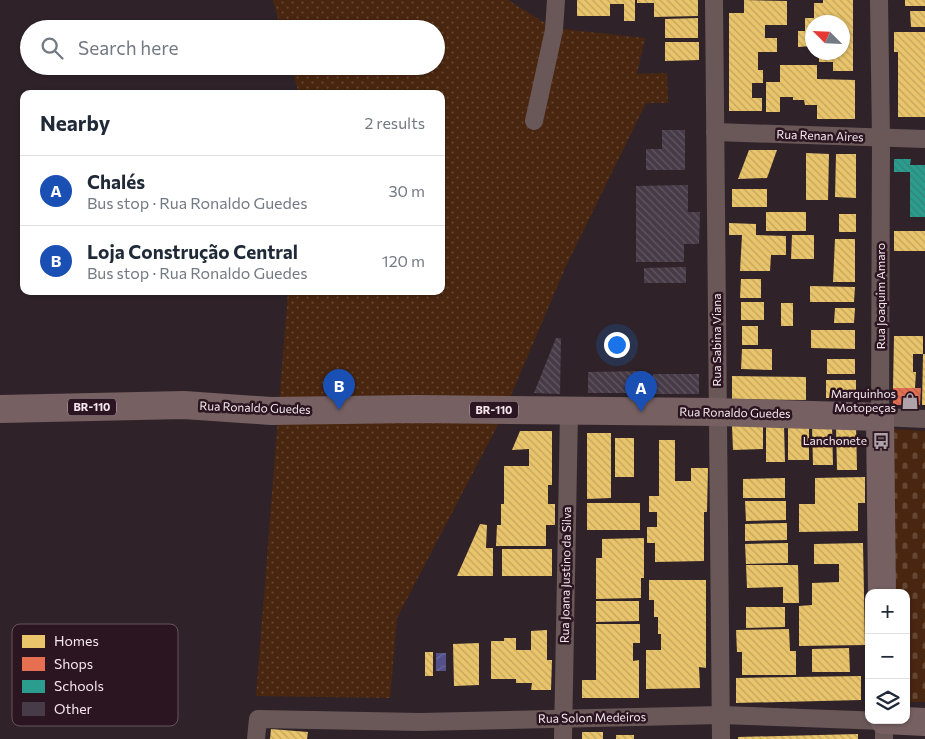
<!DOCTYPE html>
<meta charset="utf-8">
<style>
:root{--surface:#fff;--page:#f2f2f3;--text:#1f2937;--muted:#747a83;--line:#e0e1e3;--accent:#605f6a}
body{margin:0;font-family:Commissioner,sans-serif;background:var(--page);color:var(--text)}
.controls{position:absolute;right:15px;bottom:15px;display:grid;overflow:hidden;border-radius:10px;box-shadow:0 1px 4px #0004}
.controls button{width:45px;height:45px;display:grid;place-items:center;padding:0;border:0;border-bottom:1px solid var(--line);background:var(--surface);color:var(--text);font:25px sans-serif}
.compass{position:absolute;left:805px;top:15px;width:45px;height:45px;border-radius:50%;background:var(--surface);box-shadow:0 1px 4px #0004;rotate:294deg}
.you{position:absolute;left:616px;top:344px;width:18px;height:18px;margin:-12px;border:4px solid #fff;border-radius:50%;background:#1a73e8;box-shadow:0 0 0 8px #1a73e833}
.badge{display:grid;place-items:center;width:32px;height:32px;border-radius:50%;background:var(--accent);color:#fff;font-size:16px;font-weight:700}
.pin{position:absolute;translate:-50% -41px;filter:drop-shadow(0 1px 2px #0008)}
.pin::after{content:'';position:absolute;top:26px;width:18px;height:15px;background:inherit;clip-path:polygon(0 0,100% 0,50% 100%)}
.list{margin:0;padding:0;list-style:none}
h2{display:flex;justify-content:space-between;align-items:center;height:65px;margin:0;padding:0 20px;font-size:21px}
h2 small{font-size:16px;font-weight:400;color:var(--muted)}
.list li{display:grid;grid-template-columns:32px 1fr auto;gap:15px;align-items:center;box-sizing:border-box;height:70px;padding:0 20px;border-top:1px solid var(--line)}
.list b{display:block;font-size:19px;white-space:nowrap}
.list p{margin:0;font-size:16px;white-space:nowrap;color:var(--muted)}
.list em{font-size:16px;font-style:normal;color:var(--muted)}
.icon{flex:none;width:28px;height:28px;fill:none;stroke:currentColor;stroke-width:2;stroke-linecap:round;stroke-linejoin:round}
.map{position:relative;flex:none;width:925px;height:739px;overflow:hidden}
.search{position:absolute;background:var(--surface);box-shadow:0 1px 4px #0004;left:20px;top:20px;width:425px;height:55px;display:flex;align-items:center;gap:12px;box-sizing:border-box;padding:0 18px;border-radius:28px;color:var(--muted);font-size:19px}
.panel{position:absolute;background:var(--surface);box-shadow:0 1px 4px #0004;left:20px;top:90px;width:425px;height:205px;border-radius:10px}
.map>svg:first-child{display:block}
.grass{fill:url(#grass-dots)}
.cemetery{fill:url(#cemetery-stones)}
.water{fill:url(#water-waves)}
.homes{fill:url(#homes-back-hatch)}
.shops{fill:url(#shops-back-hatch)}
.schools{fill:url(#schools-back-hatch)}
.building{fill:url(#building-back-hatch)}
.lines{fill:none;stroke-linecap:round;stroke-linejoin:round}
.minor{stroke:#6a5859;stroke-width:18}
.primary{stroke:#766062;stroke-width:28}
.labels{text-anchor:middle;stroke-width:5;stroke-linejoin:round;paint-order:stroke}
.shield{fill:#2a1520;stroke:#b9a8b0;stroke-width:1}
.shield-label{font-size:11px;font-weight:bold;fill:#f6e7ee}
.street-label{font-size:12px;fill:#f6e7ee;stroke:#2a1520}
.poi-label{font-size:12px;fill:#f6e7ee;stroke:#2a1520;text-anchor:end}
.key{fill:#2a1520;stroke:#67545e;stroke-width:1}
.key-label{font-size:14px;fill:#f6e7ee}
</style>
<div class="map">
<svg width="925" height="739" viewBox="0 0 925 739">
<defs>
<pattern id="grass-dots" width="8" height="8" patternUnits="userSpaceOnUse" patternTransform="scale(1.25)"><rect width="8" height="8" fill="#49260f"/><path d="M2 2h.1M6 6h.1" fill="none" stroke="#644632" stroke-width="1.8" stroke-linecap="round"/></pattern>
<pattern id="cemetery-stones" width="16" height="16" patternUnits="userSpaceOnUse" patternTransform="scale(1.25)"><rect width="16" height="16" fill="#49260f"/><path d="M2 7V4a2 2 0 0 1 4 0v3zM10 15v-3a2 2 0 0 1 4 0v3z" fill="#644632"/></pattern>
<pattern id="water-waves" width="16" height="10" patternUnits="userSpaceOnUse" patternTransform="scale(1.25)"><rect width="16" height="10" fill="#53508a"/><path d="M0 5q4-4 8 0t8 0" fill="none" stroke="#6c699b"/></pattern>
<pattern id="homes-back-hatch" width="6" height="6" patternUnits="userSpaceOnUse" patternTransform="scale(1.25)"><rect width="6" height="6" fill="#e9c46a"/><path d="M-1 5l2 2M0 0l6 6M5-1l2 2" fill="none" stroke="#c1a461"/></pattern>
<pattern id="shops-back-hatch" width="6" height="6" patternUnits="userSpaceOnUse" patternTransform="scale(1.25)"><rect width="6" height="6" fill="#e76f51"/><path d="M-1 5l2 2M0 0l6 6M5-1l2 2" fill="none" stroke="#b8624e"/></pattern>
<pattern id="schools-back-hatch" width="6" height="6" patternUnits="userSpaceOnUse" patternTransform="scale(1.25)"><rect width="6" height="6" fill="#2a9d8f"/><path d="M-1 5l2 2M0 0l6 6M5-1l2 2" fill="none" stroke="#348379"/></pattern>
<pattern id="building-back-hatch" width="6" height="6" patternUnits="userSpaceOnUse" patternTransform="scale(1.25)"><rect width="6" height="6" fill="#483b48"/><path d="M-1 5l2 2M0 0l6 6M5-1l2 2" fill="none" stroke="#635763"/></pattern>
</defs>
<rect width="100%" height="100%" fill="#2f2329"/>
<polygon class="grass" points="273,0 508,0 553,28 645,38 637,74 667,73 668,103 646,103 566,266 501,419 397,618 390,698 256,696 288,291 441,291 441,94 299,94 291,66 436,66 436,29 281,29"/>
<polygon class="cemetery" points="893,429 925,431 925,702 906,702 906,593 894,593"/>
<rect class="water" x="436" y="653" width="10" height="18"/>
<g class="homes">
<polygon points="577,0 635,0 635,21 624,21 624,4 610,4 610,16 577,16"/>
<polygon points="637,0 698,0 698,16 654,17 654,3 637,3"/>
<polygon points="744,0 787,1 787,25 765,25 765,38 777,38 777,52 758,52 758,70 763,70 763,83 752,83 752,98 762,98 762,111 729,111 729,13 744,13"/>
<polygon points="823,0 853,0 853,71 833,71 833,62 819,62 819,52 842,52 842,22 812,22 812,46 798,47 798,31 805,31 805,18 814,18 814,3 823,3"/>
<rect x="905" y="0" width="20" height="6"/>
<polygon points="910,11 925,11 925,27 911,27"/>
<polygon points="698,18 698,38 665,38 665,19"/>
<polygon points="894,32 925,32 925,117 898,117 898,52 894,52"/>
<polygon points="665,42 699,42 699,60 665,61"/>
<polygon points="780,65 817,65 817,79 855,80 855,119 817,119 817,105 805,105 804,100 793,100 793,97 780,97 780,112 766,112 766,82 780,82"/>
<polygon points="749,150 777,150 767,178 738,179"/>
<polygon points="806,153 829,154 828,200 806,200"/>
<polygon points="836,154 856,154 856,198 835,197"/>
<rect x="732" y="189" width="35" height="18"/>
<rect x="766" y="212" width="40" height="19"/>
<rect x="839" y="214" width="17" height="18"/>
<polygon points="729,223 756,224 756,235 786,236 786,255 771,255 770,271 740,271 742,235 729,235"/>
<rect x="894" y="231" width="31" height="20"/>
<polygon points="792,235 814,235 814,259 791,259"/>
<polygon points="835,239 855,239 855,282 833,282"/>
<polygon points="741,279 761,279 761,298 740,298"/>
<polygon points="810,286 855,287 854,302 810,302"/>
<rect x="741" y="302" width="23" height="18"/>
<rect x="781" y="303" width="12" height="23"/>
<polygon points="835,308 855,308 854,323 834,323"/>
<rect x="742" y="326" width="16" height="19"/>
<polygon points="811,330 855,330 855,349 811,348"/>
<polygon points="894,336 923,336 923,354 925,354 925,405 922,405 923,354 913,354 913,372 916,372 915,388 893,388"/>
<polygon points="742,349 772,349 772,370 741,369"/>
<rect x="827" y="359" width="28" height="15"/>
<polygon points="732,376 806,377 806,400 732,399"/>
<rect x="826" y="380" width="30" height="18"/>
<polygon points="763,425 763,449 733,450 732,426"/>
<polygon points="812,425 832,425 833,465 813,465"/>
<polygon points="836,425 856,425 857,470 837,470"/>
<polygon points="766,426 784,426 785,462 766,462"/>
<rect x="788" y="426" width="21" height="34"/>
<polygon points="520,431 552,431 552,485 548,485 548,504 555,504 555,525 546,525 546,546 496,546 497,525 501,525 501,504 504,504 504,466 529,466 529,449 512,450"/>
<polygon points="587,433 611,433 611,498 587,499"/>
<rect x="615" y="438" width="19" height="39"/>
<polygon points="659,440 675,440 675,481 691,481 691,468 708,468 707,512 704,512 704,561 655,562 655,543 647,543 647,527 657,527 657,512 649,512 649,496 659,496"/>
<polygon points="865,477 865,503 858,503 858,531 799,532 799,504 815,504 815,478"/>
<polygon points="785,478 785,498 743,498 743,479"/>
<polygon points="745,501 786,501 786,520 746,521"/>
<rect x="587" y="503" width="53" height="27"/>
<polygon points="787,523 787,540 745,541 745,524"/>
<polygon points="480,524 487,525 486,548 493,548 493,576 457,576"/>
<polygon points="644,538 644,578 641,578 641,598 596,599 596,558 602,558 602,539"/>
<polygon points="788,543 788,563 746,564 745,544"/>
<polygon points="863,543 865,645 799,646 799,606 812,605 812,583 839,582 839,564 814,564 814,544"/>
<rect x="502" y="549" width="50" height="27"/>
<polygon points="746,565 798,565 799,603 783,603 783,587 747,588"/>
<polygon points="649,580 706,580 706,668 699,667 700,688 646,689 646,650 661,650 661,634 658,634 658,617 654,617 654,600 649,600"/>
<polygon points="596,601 639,601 639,621 596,622"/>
<polygon points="746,607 785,607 785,627 746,628"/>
<polygon points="596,624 640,624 640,643 633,643 633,661 639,660 639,698 582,698 582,680 596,680"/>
<polygon points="789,629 790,651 796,651 796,675 742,675 742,652 737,652 736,630"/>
<polygon points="547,630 547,660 552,660 551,690 531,690 532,683 516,683 516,679 491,679 491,641 504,641 504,638 516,638 516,650 531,650 531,631"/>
<polygon points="479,643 479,685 454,686 453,644"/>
<polygon points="849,648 850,672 812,672 812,649"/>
<rect x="425" y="652" width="8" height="24"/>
<polygon points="861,676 861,700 736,703 736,678"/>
<polygon points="271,729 308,732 307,739 270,739"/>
<rect x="582" y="732" width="21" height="7"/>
<polygon points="858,734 858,739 738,739 738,737"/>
<rect x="616" y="735" width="18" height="4"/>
</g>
<polygon class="shops" points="893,388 921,388 920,405 893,405"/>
<polygon class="schools" points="894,159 911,159 910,165 925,165 925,217 910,217 910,172 894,172"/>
<g class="building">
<polygon points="662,130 685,130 685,170 646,170 646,149 662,149"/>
<polygon points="688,185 688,212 700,212 699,244 684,244 684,262 636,262 636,186"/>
<polygon points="686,267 686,283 644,283 644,268"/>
<polygon points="556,338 561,338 560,394 534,393"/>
<polygon points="646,371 646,393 588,393 588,372"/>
<rect x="653" y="374" width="46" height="20"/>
</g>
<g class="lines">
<g class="minor">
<polyline points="714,0 721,739"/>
<polyline points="879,0 881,138 880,417 925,419"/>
<polyline points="534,121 554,30 556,0"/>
<polyline points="715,132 925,139"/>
<polyline points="256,739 258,719 420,722 721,715 884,721 884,739"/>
<polyline points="563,739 569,411"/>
</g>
<g class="primary">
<polyline points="0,409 184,405 271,411 415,409 717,412 880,417 882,593"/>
<polyline points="884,720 925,722"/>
</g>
</g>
<defs>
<g id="shop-bare" transform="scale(1.35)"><path d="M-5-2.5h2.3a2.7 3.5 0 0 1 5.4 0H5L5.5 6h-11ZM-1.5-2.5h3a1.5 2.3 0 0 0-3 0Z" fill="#b0a2a9" stroke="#2a1520" stroke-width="2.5" paint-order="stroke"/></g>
<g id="bus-bare" transform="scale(1.35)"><path d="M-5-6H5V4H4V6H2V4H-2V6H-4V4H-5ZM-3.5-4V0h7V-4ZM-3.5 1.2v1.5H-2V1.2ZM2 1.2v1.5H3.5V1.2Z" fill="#b0a2a9" stroke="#2a1520" stroke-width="2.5" paint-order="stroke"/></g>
</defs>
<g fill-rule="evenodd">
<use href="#shop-bare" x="910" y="401"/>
<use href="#bus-bare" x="881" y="441"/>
</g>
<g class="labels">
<g class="shield">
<rect x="68" y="398.5" width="48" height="17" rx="4"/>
<rect x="470" y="401.5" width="48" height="17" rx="4"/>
</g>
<g class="shield-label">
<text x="92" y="411">BR-110</text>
<text x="494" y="414">BR-110</text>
</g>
<g class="street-label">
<text transform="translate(820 136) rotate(2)" y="4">Rua Renan Aires</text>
<text transform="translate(881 296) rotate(-90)" y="4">Rua Joaquim Amaro</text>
<text transform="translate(717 340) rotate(-90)" y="4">Rua Sabina Viana</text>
<text transform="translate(255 408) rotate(2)" y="4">Rua Ronaldo Guedes</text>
<text transform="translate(735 413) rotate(1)" y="4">Rua Ronaldo Guedes</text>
<text transform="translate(566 575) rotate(-89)" y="4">Rua Joana Justino da Silva</text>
<text transform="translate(592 718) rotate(-1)" y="4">Rua Solon Medeiros</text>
</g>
<g class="poi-label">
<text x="896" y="398">Marquinhos<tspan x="896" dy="14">Motopeças</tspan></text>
<text x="867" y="445">Lanchonete</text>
</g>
</g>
<rect x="12" y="624" width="166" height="102" rx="8" class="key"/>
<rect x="22" y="635" width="23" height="13" fill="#e9c46a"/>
<rect x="22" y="657" width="23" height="14" fill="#e76f51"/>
<rect x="22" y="680" width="23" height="13" fill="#2a9d8f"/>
<rect x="22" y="702" width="23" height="14" fill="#483b48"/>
<g class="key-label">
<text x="54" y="646">Homes</text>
<text x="54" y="669">Shops</text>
<text x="54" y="691">Schools</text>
<text x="54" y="714">Other</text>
</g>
</svg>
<div class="controls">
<button>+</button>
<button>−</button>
<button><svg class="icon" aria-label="layers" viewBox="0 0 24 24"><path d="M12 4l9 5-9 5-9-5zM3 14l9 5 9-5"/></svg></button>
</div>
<svg class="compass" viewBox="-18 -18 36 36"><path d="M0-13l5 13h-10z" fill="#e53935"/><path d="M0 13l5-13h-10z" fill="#747a83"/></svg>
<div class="you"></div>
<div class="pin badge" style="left:641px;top:412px;background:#1a4fb4">A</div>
<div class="pin badge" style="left:339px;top:410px;background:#1a4fb4">B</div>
<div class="search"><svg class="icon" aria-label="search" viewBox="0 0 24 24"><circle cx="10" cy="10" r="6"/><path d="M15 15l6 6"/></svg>Search here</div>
<section class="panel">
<h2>Nearby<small>2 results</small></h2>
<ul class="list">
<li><span class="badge" style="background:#1a4fb4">A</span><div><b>Chalés</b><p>Bus stop · Rua Ronaldo Guedes</p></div><em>30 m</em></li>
<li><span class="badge" style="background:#1a4fb4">B</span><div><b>Loja Construção Central</b><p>Bus stop · Rua Ronaldo Guedes</p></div><em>120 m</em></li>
</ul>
</section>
</div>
